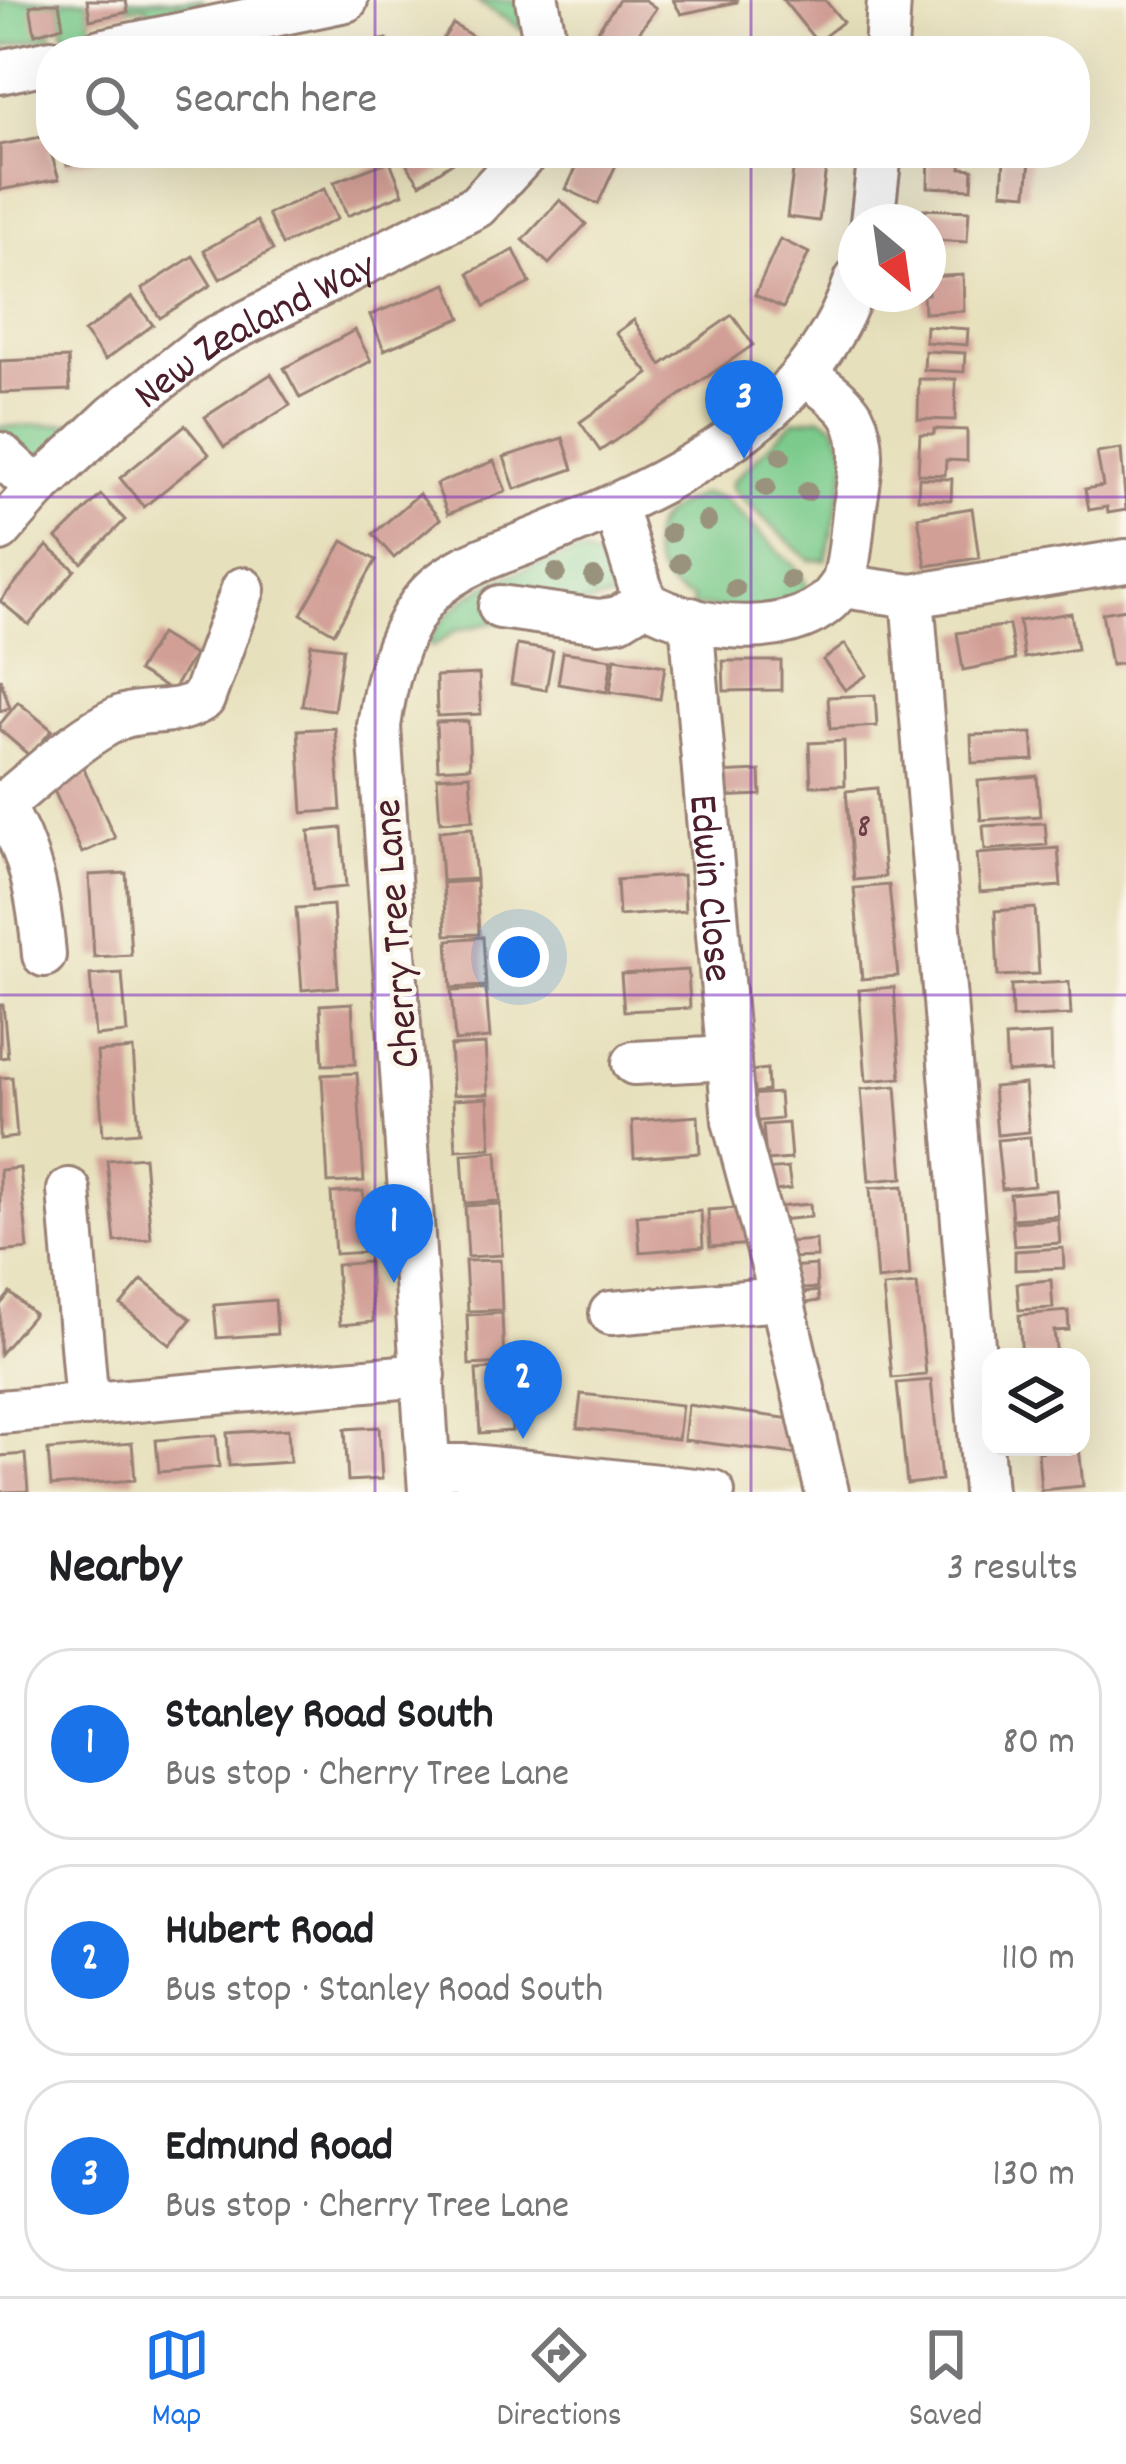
<!DOCTYPE html>
<meta charset="utf-8">
<style>
:root{--surface:#fff;--page:#f2f2f2;--text:#202124;--muted:#757577;--line:#e0e0e0;--accent:#1a73e8}
body{margin:0;font-family:Dekko,sans-serif;background:var(--page);color:var(--text)}
.controls{position:absolute;right:36px;bottom:36px;display:grid;overflow:hidden;border-radius:24px;box-shadow:0 12px 48px #0002}
.controls button{width:108px;height:108px;display:grid;place-items:center;padding:0;border:0;border-bottom:3px solid var(--line);background:var(--surface);color:var(--text);font:60px sans-serif}
.compass{position:absolute;left:838px;top:204px;width:108px;height:108px;border-radius:50%;background:var(--surface);box-shadow:0 12px 48px #0002;rotate:151deg}
.you{position:absolute;left:519px;top:957px;width:42px;height:42px;margin:-30px;border:9px solid #fff;border-radius:50%;background:#1a73e8;box-shadow:0 0 0 18px #1a73e833}
.badge{display:grid;place-items:center;width:78px;height:78px;border-radius:50%;background:var(--accent);color:#fff;font-size:39px;font-weight:700}
.pin{position:absolute;translate:-50% -99px;filter:drop-shadow(0 3px 6px #0008)}
.pin::after{content:'';position:absolute;top:63px;width:42px;height:36px;background:inherit;clip-path:polygon(0 0,100% 0,50% 100%)}
.list{margin:0;padding:0;list-style:none}
h2{display:flex;justify-content:space-between;align-items:center;height:156px;margin:0;padding:0 48px;font-size:51px}
h2 small{font-size:39px;font-weight:400;color:var(--muted)}
.list li{display:grid;grid-template-columns:78px 1fr auto;gap:36px;align-items:center;box-sizing:border-box;height:192px;margin:0 24px 24px;padding:0 24px;border:3px solid var(--line);border-radius:48px}
.list b{display:block;font-size:45px;white-space:nowrap}
.list p{margin:0;font-size:39px;white-space:nowrap;color:var(--muted)}
.list em{font-size:39px;font-style:normal;color:var(--muted)}
.icon{flex:none;width:66px;height:66px;fill:none;stroke:currentColor;stroke-width:2;stroke-linecap:round;stroke-linejoin:round}
.map{position:relative;flex:none;width:1126px;height:1492px;overflow:hidden}
.search{position:absolute;background:var(--surface);box-shadow:0 12px 48px #0002;left:36px;right:36px;top:36px;height:132px;display:flex;align-items:center;gap:30px;box-sizing:border-box;padding:0 42px;border-radius:48px;color:var(--muted);font-size:45px}
.sheet{height:804px;background:var(--surface)}
nav{display:flex;justify-content:space-around;align-items:center;box-sizing:border-box;height:168px;border-top:3px solid var(--line);background:var(--surface);font-size:33px;color:var(--muted)}
nav a{display:grid;justify-items:center;gap:6px}
nav .on{color:var(--accent)}
.map>svg:first-child{display:block}
.green{fill:#7bcb8c;stroke:#62755c;stroke-width:3}
.building{fill:#d29f96}
.lines{fill:none;stroke-linecap:round;stroke-linejoin:round}
.minor-casing{stroke:#988074;stroke-width:48}
.minor{stroke:#fff;stroke-width:42}
.tree{fill:#99927c}
.grid{fill:none;stroke:#7b2cbf;stroke-width:3;stroke-opacity:0.55}
.labels{text-anchor:middle;stroke-width:9;stroke-linejoin:round;paint-order:stroke}
.number-label{font-size:36px;fill:#6c3f46}
.street-label{font-size:42px;fill:#4a1f2b;stroke:#fbf7ec}
</style>
<div class="map">
<svg width="1126" height="1492" viewBox="0 0 1126 1492">
<rect width="100%" height="100%" fill="#fbf7ec"/>
<filter id="ink" filterUnits="userSpaceOnUse"><feTurbulence type="fractalNoise" baseFrequency=".00833" numOctaves="2"/><feDisplacementMap in="SourceGraphic" scale="24" xChannelSelector="R" yChannelSelector="G"/><feConvolveMatrix kernelMatrix="1 2 1 2 8 2 1 2 1" color-interpolation-filters="sRGB"/></filter>
<filter id="wash" filterUnits="userSpaceOnUse"><feTurbulence type="fractalNoise" baseFrequency=".004" numOctaves="4" result="noise"/><feDisplacementMap in="SourceGraphic" scale="48" xChannelSelector="R" yChannelSelector="G"/><feGaussianBlur stdDeviation="2.7" result="paint"/><feColorMatrix in="noise" values="0 0 0 0 0 0 0 0 0 0 0 0 0 0 0 0 0 1.4 0 .05"/><feComposite in="paint" operator="in"/></filter>
<g filter="url(#wash)">
<rect width="100%" height="100%" fill="#e7e0bc"/>
<g class="green">
<polygon points="0,0 87,0 92,29 64,34 59,4 46,6 52,36 0,47"/>
<polygon points="126,0 202,0 203,8 149,18 147,6 128,8"/>
<polygon points="475,0 520,0 523,30"/>
<polygon points="821,417 834,424 849,454 826,560 809,560 732,489 732,482 794,421"/>
<path d="M84 423C47 454 46 469 0 441V427Z"/>
<path d="M702 494 723 498 799 571 807 587C786 623 728 607 692 606L693 598C662 594 639 547 660 520 670 507 688 501 702 494Z"/>
<path d="M579 552C605 558 614 571 619 597L457 630 432 647 428 644C454 586 523 570 579 552Z"/>
</g>
<g id="blocks">
<g class="building">
<polygon points="87,0 126,0 128,12 90,20"/>
<polygon points="619,0 645,0 656,8 626,51 606,51 591,40"/>
<polygon points="673,0 737,0 737,2 681,14"/>
<polygon points="783,0 825,0 843,22 817,42"/>
<polygon points="46,3 59,3 63,26 35,34 30,6"/>
<polygon points="453,24 475,38 494,51 435,51"/>
<polygon points="387,39 390,51 334,51 333,49"/>
<polygon points="51,135 51,153 59,179 0,190 0,145"/>
<polygon points="65,153 116,153 116,155 67,165"/>
<polygon points="404,153 467,153 420,184 401,156"/>
<polygon points="583,153 620,156 598,204 566,189"/>
<polygon points="929,153 962,153 961,168 973,169 972,189 928,187"/>
<polygon points="795,156 827,160 819,221 787,217"/>
<polygon points="1004,158 1030,160 1027,194 1002,192"/>
<polygon points="390,161 403,194 347,216 334,182"/>
<polygon points="324,189 337,219 282,245 268,214"/>
<polygon points="560,200 586,224 549,264 523,240"/>
<polygon points="924,209 969,211 967,242 928,240"/>
<polygon points="257,221 273,250 220,279 204,250"/>
<polygon points="780,239 809,253 783,308 755,295"/>
<polygon points="514,250 530,283 485,306 469,273"/>
<polygon points="193,256 211,285 160,318 142,289"/>
<polygon points="963,275 964,311 924,313 923,294 928,294 928,277"/>
<polygon points="447,284 461,318 384,350 370,315"/>
<polygon points="132,297 153,325 105,360 84,332"/>
<polygon points="732,315 753,345 600,451 580,422 649,374 616,333 634,320 661,365"/>
<polygon points="926,326 968,329 967,345 925,342"/>
<polygon points="355,330 371,361 300,398 284,368"/>
<polygon points="925,351 965,353 964,372 924,370"/>
<polygon points="68,358 70,390 0,393 0,361"/>
<polygon points="271,374 290,405 224,447 205,417"/>
<polygon points="919,379 956,379 955,420 918,419"/>
<polygon points="185,425 209,454 144,507 120,478"/>
<polygon points="934,429 967,430 967,461 946,460 945,475 918,474 920,434 934,434"/>
<polygon points="563,438 573,469 515,489 504,457"/>
<polygon points="1121,449 1126,510 1108,513 1107,507 1089,510 1085,489 1103,486 1097,453"/>
<polygon points="494,461 506,491 448,514 436,484"/>
<polygon points="919,478 952,479 951,500 918,499"/>
<polygon points="419,494 440,519 394,558 373,534"/>
<polygon points="101,495 125,520 82,563 57,538"/>
<polygon points="972,508 979,558 926,566 918,517"/>
<polygon points="343,541 376,560 334,633 301,614"/>
<polygon points="47,546 75,570 29,625 0,601"/>
<polygon points="1126,609 1126,663 1111,665 1102,613"/>
<polygon points="1071,613 1077,649 1024,658 1019,621"/>
<polygon points="1009,625 1015,660 963,670 957,633"/>
<polygon points="160,634 194,655 172,691 138,671"/>
<polygon points="311,644 343,648 334,710 302,706"/>
<polygon points="845,644 867,675 845,690 823,660"/>
<polygon points="517,645 553,651 546,690 511,684"/>
<polygon points="563,652 612,659 607,692 558,684"/>
<polygon points="615,658 665,666 660,699 610,692"/>
<polygon points="723,661 781,661 781,690 724,691"/>
<polygon points="479,674 481,714 437,716 436,676"/>
<polygon points="0,678 10,708 0,711"/>
<polygon points="875,695 877,726 830,729 828,697"/>
<polygon points="18,702 52,730 30,756 0,730 0,724"/>
<polygon points="468,721 470,767 438,769 436,722"/>
<polygon points="335,728 341,810 303,813 298,730"/>
<polygon points="1032,733 1034,760 972,763 971,735"/>
<polygon points="844,741 845,785 811,786 809,743"/>
<polygon points="81,762 115,838 82,853 48,777"/>
<polygon points="760,771 761,795 717,797 716,773"/>
<polygon points="470,775 473,820 440,822 437,777"/>
<polygon points="1037,776 1040,816 981,820 978,781"/>
<polygon points="877,788 885,877 854,880 846,791"/>
<polygon points="1045,823 1047,845 985,850 983,826"/>
<polygon points="342,828 346,887 313,890 309,831"/>
<polygon points="472,828 476,879 442,881 439,831"/>
<polygon points="1058,848 1061,886 980,892 977,854"/>
<polygon points="126,873 131,955 94,957 89,875"/>
<polygon points="683,875 685,911 619,916 617,880"/>
<polygon points="476,881 479,934 446,935 443,883"/>
<polygon points="889,885 898,976 862,979 854,888"/>
<polygon points="333,905 338,987 302,990 296,908"/>
<polygon points="1035,908 1039,974 998,976 995,911"/>
<polygon points="483,937 486,986 451,988 448,940"/>
<polygon points="688,970 690,1008 624,1011 621,974"/>
<polygon points="122,973 127,1033 95,1036 90,975"/>
<polygon points="1069,982 1071,1015 1012,1018 1011,985"/>
<polygon points="894,987 901,1078 866,1081 859,990"/>
<polygon points="486,989 490,1038 455,1041 451,991"/>
<polygon points="352,1003 355,1064 323,1065 320,1005"/>
<polygon points="0,1005 3,1005 8,1057 0,1058"/>
<polygon points="1051,1034 1052,1070 1007,1072 1005,1037"/>
<polygon points="485,1044 488,1094 453,1095 450,1046"/>
<polygon points="133,1049 139,1132 103,1135 97,1052"/>
<polygon points="767,1069 768,1091 744,1094 742,1072"/>
<polygon points="357,1073 364,1181 328,1183 322,1075"/>
<polygon points="12,1077 17,1137 0,1139 0,1078"/>
<polygon points="1025,1084 1029,1132 997,1135 993,1087"/>
<polygon points="896,1086 903,1178 869,1181 861,1089"/>
<polygon points="779,1093 781,1119 750,1122 748,1095"/>
<polygon points="488,1098 491,1148 456,1150 453,1100"/>
<polygon points="698,1116 700,1153 634,1158 632,1121"/>
<polygon points="788,1123 791,1159 766,1161 763,1125"/>
<polygon points="1030,1137 1034,1186 1002,1189 997,1140"/>
<polygon points="497,1151 500,1201 465,1203 462,1154"/>
<polygon points="144,1157 151,1239 115,1242 107,1160"/>
<polygon points="20,1168 28,1249 0,1252 0,1170"/>
<polygon points="788,1168 791,1189 765,1192 763,1170"/>
<polygon points="903,1186 910,1276 877,1280 870,1188"/>
<polygon points="1056,1190 1058,1216 1012,1219 1010,1194"/>
<polygon points="363,1191 367,1252 335,1254 331,1193"/>
<polygon points="500,1204 502,1255 468,1257 465,1206"/>
<polygon points="810,1204 811,1217 778,1220 777,1207"/>
<polygon points="752,1207 754,1244 710,1247 708,1210"/>
<polygon points="701,1211 703,1247 640,1252 637,1216"/>
<polygon points="1058,1219 1060,1243 1014,1246 1012,1222"/>
<polygon points="816,1240 817,1257 788,1258 787,1242"/>
<polygon points="1063,1248 1064,1268 1015,1270 1015,1251"/>
<polygon points="500,1260 502,1310 468,1311 465,1261"/>
<polygon points="369,1262 373,1322 340,1325 336,1265"/>
<polygon points="816,1265 817,1288 791,1290 789,1267"/>
<polygon points="142,1280 191,1319 170,1345 121,1305"/>
<polygon points="1051,1280 1053,1308 1019,1310 1017,1283"/>
<polygon points="917,1284 926,1375 892,1378 883,1287"/>
<polygon points="818,1291 819,1301 797,1304 796,1294"/>
<polygon points="10,1293 34,1314 0,1354 0,1305"/>
<polygon points="275,1300 277,1334 217,1338 214,1305"/>
<polygon points="1068,1311 1069,1330 1054,1331 1057,1357 1022,1357 1019,1315"/>
<polygon points="502,1313 504,1363 469,1365 467,1315"/>
<polygon points="507,1368 512,1431 480,1433 476,1370"/>
<polygon points="931,1380 941,1480 907,1484 897,1383"/>
<polygon points="581,1394 682,1405 678,1439 577,1428"/>
<polygon points="688,1405 799,1420 795,1454 684,1440"/>
<polygon points="379,1427 382,1479 348,1481 345,1429"/>
<polygon points="288,1429 290,1462 229,1466 227,1433"/>
<polygon points="216,1435 219,1467 159,1472 156,1440"/>
<polygon points="132,1443 135,1480 51,1486 48,1450"/>
<polygon points="1079,1447 1083,1486 1041,1490 1038,1452"/>
<polygon points="25,1454 28,1491 0,1492 0,1456"/>
</g>
</g>
</g>
<g filter="url(#ink)">
<use href="#blocks" fill-opacity="0" stroke="#988074" stroke-width="3"/>
<g class="lines">
<g class="minor-casing">
<g id="minor">
<polyline points="537,0 547,51"/>
<polyline points="100,51 346,0"/>
<polyline points="886,51 889,0"/>
<polyline points="0,72 51,61"/>
<polyline points="872,222 880,153"/>
<polyline points="0,454 37,488"/>
<path d="M615 507 645 602C694 632 805 643 840 587 850 572 852 525 855 505 860 474 867 445 852 416 842 399 819 385 804 373"/>
<path id="s1" d="M0 530 37 488 114 416 208 342 477 206 526 153"/>
<polyline points="842,586 912,596 1126,561"/>
<polyline points="912,596 985,1492"/>
<polyline points="500,607 599,621 619,618 645,602"/>
<path id="s2" d="M691 619 734 1121 782 1299 827 1492"/>
<path d="M0 802C31 851 39 897 44 955"/>
<path d="M2 805C38 777 77 737 119 718 146 707 178 717 203 699L243 589"/>
<polyline points="634,1063 729,1058"/>
<polyline points="69,1190 87,1405"/>
<polyline points="611,1313 782,1299"/>
<polyline points="0,1412 424,1375"/>
<polyline points="429,1466 472,1466 713,1492"/>
<path d="M430 1492 379 726C385 685 395 641 420 605 446 567 497 555 538 538 665 486 810 421 856 280"/>
</g>
</g>
<use href="#minor" class="minor"/>
</g>
<g class="tree">
<circle cx="781" cy="456" r="10"/>
<circle cx="766" cy="487" r="10"/>
<circle cx="807" cy="492" r="10"/>
<circle cx="707" cy="521" r="10"/>
<circle cx="670" cy="533" r="10"/>
<circle cx="680" cy="563" r="10"/>
<circle cx="556" cy="573" r="10"/>
<circle cx="594" cy="577" r="10"/>
<circle cx="790" cy="580" r="10"/>
<circle cx="735" cy="589" r="10"/>
</g>
</g>
<path class="grid" d="M375 0V51M751 0V51M375 153V1492M751 153V1492M0 497H1126M0 995H1126"/>
<g class="labels">
<g class="number-label">
<text x="864" y="836">8</text>
</g>
<g class="street-label">
<text dy="15" stroke="none"><textPath href="#s1" startOffset="327">New Zealand Way</textPath></text>
<text dy="15" stroke="none"><textPath href="#s2" startOffset="270">Edwin Close</textPath></text>
<text transform="translate(393 934) rotate(-94)" y="15">Cherry Tree Lane</text>
</g>
</g>
</svg>
<div class="controls">
<button><svg class="icon" aria-label="layers" viewBox="0 0 24 24"><path d="M12 4l9 5-9 5-9-5zM3 14l9 5 9-5"/></svg></button>
</div>
<svg class="compass" viewBox="-18 -18 36 36"><path d="M0-13l5 13h-10z" fill="#e53935"/><path d="M0 13l5-13h-10z" fill="#757577"/></svg>
<div class="you"></div>
<div class="pin badge" style="left:394px;top:1283px">1</div>
<div class="pin badge" style="left:523px;top:1439px">2</div>
<div class="pin badge" style="left:744px;top:459px">3</div>
<div class="search"><svg class="icon" aria-label="search" viewBox="0 0 24 24"><circle cx="10" cy="10" r="6"/><path d="M15 15l6 6"/></svg>Search here</div>
</div>
<section class="sheet">
<h2>Nearby<small>3 results</small></h2>
<ul class="list">
<li><span class="badge">1</span><div><b>Stanley Road South</b><p>Bus stop · Cherry Tree Lane</p></div><em>80 m</em></li>
<li><span class="badge">2</span><div><b>Hubert Road</b><p>Bus stop · Stanley Road South</p></div><em>110 m</em></li>
<li><span class="badge">3</span><div><b>Edmund Road</b><p>Bus stop · Cherry Tree Lane</p></div><em>130 m</em></li>
</ul>
</section>
<nav>
<a class="on"><svg class="icon" aria-label="map" viewBox="0 0 24 24"><path d="M3 6l6-2 6 2 6-2v14l-6 2-6-2-6 2zM9 4v14M15 6v14"/></svg>Map</a>
<a><svg class="icon" aria-label="directions" viewBox="0 0 24 24"><path d="M12 3l9 9-9 9-9-9zM9 14v-3h6M13 9l2 2-2 2"/></svg>Directions</a>
<a><svg class="icon" aria-label="saved" viewBox="0 0 24 24"><path d="M7 4h10v16l-5-4-5 4z"/></svg>Saved</a>
</nav>
